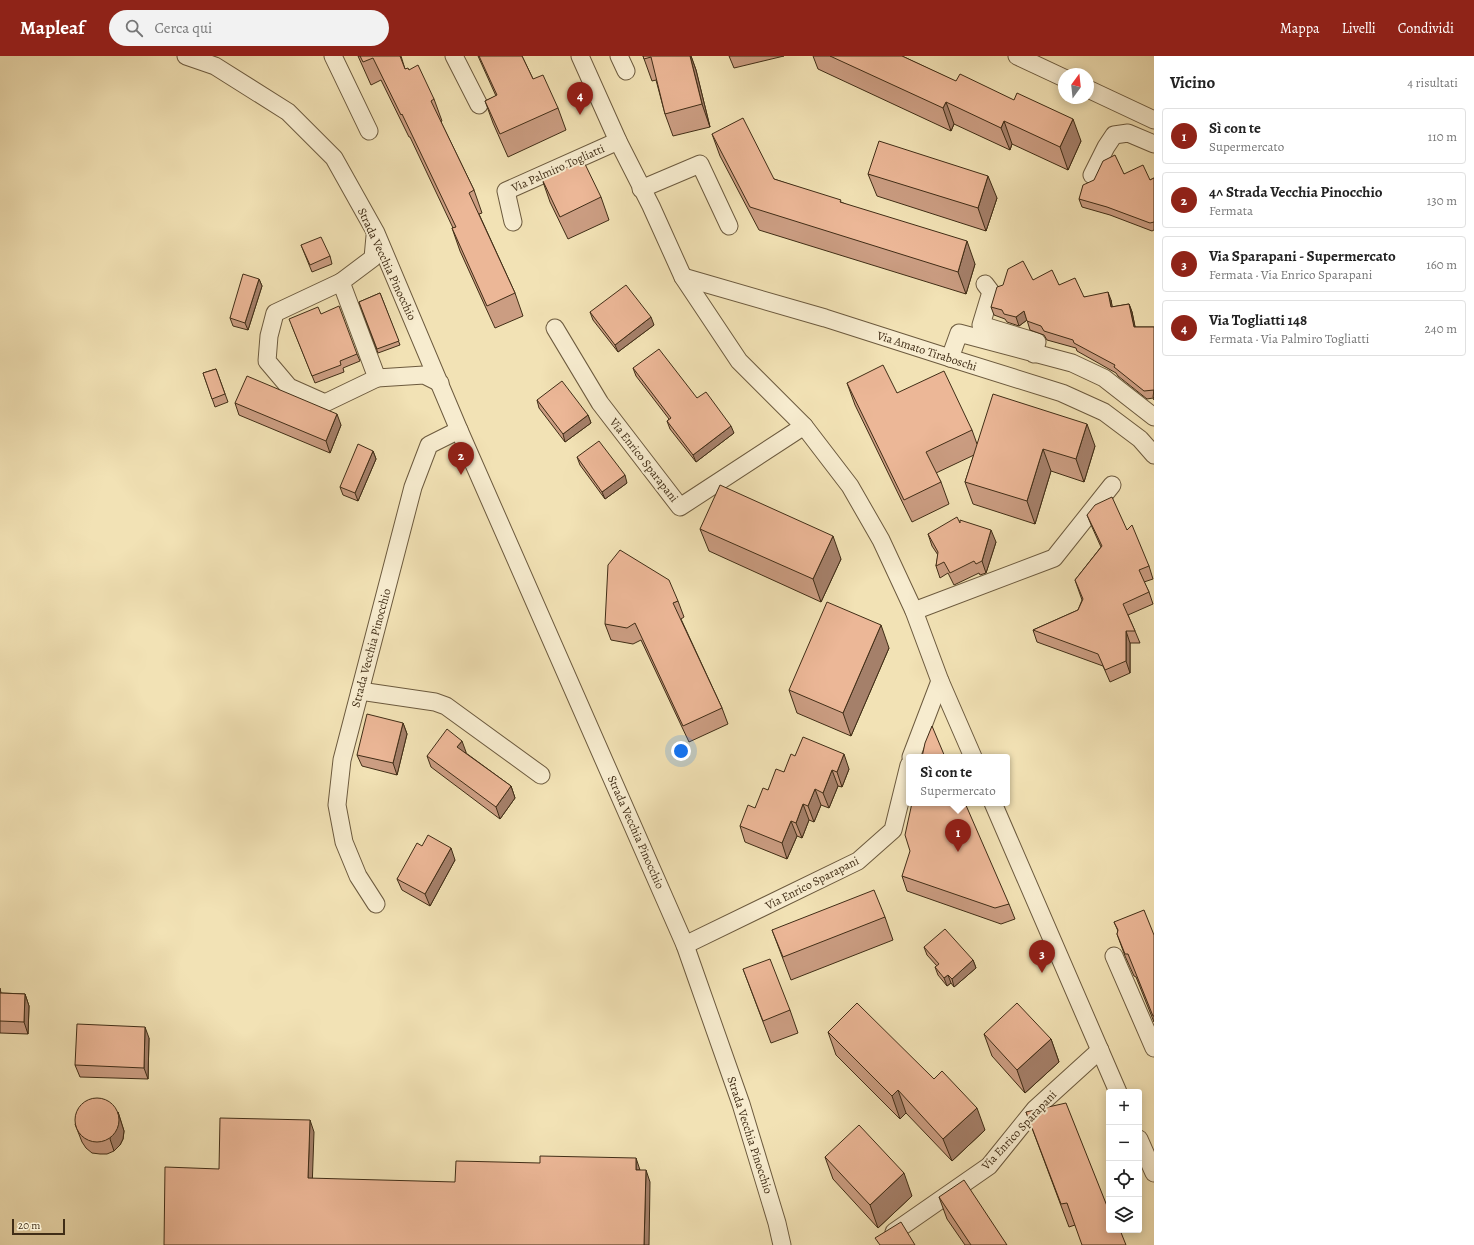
<!DOCTYPE html>
<html lang="it">
<meta charset="utf-8">
<style>
:root{--surface:#fff;--page:#f2f2f2;--text:#222;--muted:#767676;--line:#e0e0e0;--accent:#8f2418}
body{margin:0;font-family:Alegreya,serif;background:var(--page);color:var(--text)}
.controls{position:absolute;right:12px;bottom:12px;display:grid;overflow:hidden;border-radius:4px;box-shadow:0 2px 10px #0003}
.controls button{width:36px;height:36px;display:grid;place-items:center;padding:0;border:0;border-bottom:1px solid var(--line);background:var(--surface);color:var(--text);font:20px sans-serif}
.compass{position:absolute;left:1058px;top:12px;width:36px;height:36px;border-radius:50%;background:var(--surface);box-shadow:0 2px 10px #0003;rotate:15deg}
.scale{position:absolute;left:12px;bottom:10px;width:53px;box-sizing:border-box;padding-left:4px;border:2px solid #402d16;border-top:0;font-size:11px;line-height:14px;white-space:nowrap;color:#402d16;-webkit-text-stroke:3px #f7eccf;paint-order:stroke}
.you{position:absolute;left:681px;top:695px;width:14px;height:14px;margin:-10px;border:3px solid #fff;border-radius:50%;background:#1a73e8;box-shadow:0 0 0 6px #1a73e833}
.badge{display:grid;place-items:center;width:26px;height:26px;border-radius:50%;background:var(--accent);color:#fff;font-size:13px;font-weight:700}
.pin{position:absolute;translate:-50% -33px;filter:drop-shadow(0 1px 2px #0008)}
.pin::after{content:'';position:absolute;top:21px;width:14px;height:12px;background:inherit;clip-path:polygon(0 0,100% 0,50% 100%)}
.popup{position:absolute;left:906px;top:698px;width:104px;height:52px;box-sizing:border-box;display:grid;place-content:center;border-radius:4px;background:var(--surface);filter:drop-shadow(0 1px 3px #0005);font-size:13px;white-space:nowrap;color:var(--muted)}
.popup b{font-size:15px;color:var(--text)}
.popup::after{content:'';position:absolute;left:50%;top:100%;margin-left:-8px;border:8px solid transparent;border-top-color:var(--surface)}
.list{margin:0;padding:0;list-style:none}
h2{display:flex;justify-content:space-between;align-items:center;height:52px;margin:0;padding:0 16px;font-size:17px}
h2 small{font-size:13px;font-weight:400;color:var(--muted)}
.list li{display:grid;grid-template-columns:26px 1fr auto;gap:12px;align-items:center;box-sizing:border-box;height:56px;margin:0 8px 8px;padding:0 8px;border:1px solid var(--line);border-radius:4px}
.list b{display:block;font-size:15px;white-space:nowrap}
.list p{margin:0;font-size:13px;white-space:nowrap;color:var(--muted)}
.list em{font-size:13px;font-style:normal;color:var(--muted)}
.icon{flex:none;width:22px;height:22px;fill:none;stroke:currentColor;stroke-width:2;stroke-linecap:round;stroke-linejoin:round}
.map{position:relative;flex:none;width:1154px;height:1189px;overflow:hidden}
header{display:flex;align-items:center;gap:24px;box-sizing:border-box;height:56px;padding:0 20px;background:var(--accent);color:#fff}
header strong{font-size:19px}
nav{display:flex;gap:22px;margin-inline-start:auto;font-size:14px}
.search{width:280px;height:36px;background:var(--page);display:flex;align-items:center;gap:10px;box-sizing:border-box;padding:0 14px;border-radius:22px;color:var(--muted);font-size:15px}
main{display:flex}
aside{flex:1;background:var(--surface)}
.map>svg:first-child{display:block}
.lines{fill:none;stroke-linecap:round;stroke-linejoin:round}
.minor-casing{stroke:#6c5a3e;stroke-width:19}
.minor{stroke:#f7eccf;stroke-width:17}
.wall{fill:#cb9d82;stroke:#402d16}
.shaded-wall{fill:#a5806a;stroke:#402d16}
.building{fill:#ecb797;stroke:#402d16}
.labels{text-anchor:middle;stroke-width:4;stroke-linejoin:round;paint-order:stroke}
.street-label{font-size:12px;fill:#402d16;stroke:#f7eccf}
</style>
<header>
<strong>Mapleaf</strong>
<div class="search"><svg class="icon" aria-label="search" viewBox="0 0 24 24"><circle cx="10" cy="10" r="6"/><path d="M15 15l6 6"/></svg>Cerca qui</div>
<nav><a>Mappa</a><a>Livelli</a><a>Condividi</a></nav>
</header>
<main>
<div class="map">
<svg width="1154" height="1189" viewBox="0 0 1154 1189">
<rect width="100%" height="100%" fill="#f2e2b5"/>
<filter id="stains"><feTurbulence type="fractalNoise" baseFrequency=".005" numOctaves="4"/><feColorMatrix values="0 0 0 0 .2 0 0 0 0 .09 0 0 0 0 .02 0 0 0 .5 -.17"/></filter>
<radialGradient id="worn" r=".72"><stop offset=".6" stop-color="#630" stop-opacity="0"/><stop offset="1" stop-color="#630" stop-opacity=".3"/></radialGradient>
<g class="lines">
<g class="minor-casing">
<g id="minor">
<polyline points="186,0 215,10 288,56 334,102 376,177 459,374 685,889 741,1048 777,1167 782,1189"/>
<polyline points="333,0 369,75"/>
<polyline points="454,0 479,49"/>
<polyline points="580,0 618,85 651,150 683,221 739,305 804,370 850,430 881,484 914,555 940,625 973,701"/>
<polyline points="619,0 626,15"/>
<polyline points="1017,0 1064,22"/>
<polyline points="1088,33 1154,64"/>
<polyline points="1092,119 1106,91 1114,79 1128,77 1154,88"/>
<polyline points="641,133 700,108 729,170"/>
<polyline points="513,166 506,135 618,85"/>
<polyline points="375,180 373,202 341,226 377,322 424,319 440,327"/>
<polyline points="683,221 825,262 950,302 1062,337 1104,356 1140,383 1154,399"/>
<polyline points="341,226 275,257 269,280 267,305 289,331 325,347 377,322"/>
<polyline points="985,228 991,236 981,269 1037,286 1034,298"/>
<polyline points="555,272 600,347 680,451 804,370"/>
<polyline points="950,302 959,277 1072,307 1104,322 1154,361"/>
<polyline points="914,555 1054,502 1112,429"/>
<polyline points="360,635 435,646 446,650 541,719"/>
<polyline points="911,701 940,625"/>
<polyline points="993,747 1118,1036"/>
<polyline points="376,848 358,820 344,786 337,749 342,704 413,431 429,389 459,374"/>
<polyline points="685,889 858,805 893,774 909,709"/>
<polyline points="1114,900 1154,992"/>
<polyline points="1139,1083 1154,1117"/>
<polyline points="894,1176 989,1110 1035,1053 1100,994"/>
</g>
</g>
<use href="#minor" class="minor"/>
</g>
<g class="wall">
<polygon points="358,0 401,0 405,13 409,14 434,43 442,65 441,66 474,134 482,157 479,158 515,237 523,260 495,272 460,195 452,172 453,172 410,81 409,81 381,24 371,29"/>
<polygon points="478,0 522,0 533,23 558,52 566,74 508,101 493,67 485,45 496,40"/>
<polygon points="643,0 691,0 696,14 710,71 673,80 665,58 656,24 652,25"/>
<polygon points="729,0 784,0 734,12"/>
<polygon points="813,0 902,0 1081,85 1068,114 1012,88 1010,94 954,68 951,75 818,13"/>
<polygon points="712,78 774,123 841,146 975,208 966,238 759,174 720,100"/>
<polygon points="868,118 997,142 986,175 877,140"/>
<polygon points="1124,118 1150,124 1154,122 1154,174 1152,175 1110,159 1082,151 1079,143"/>
<polygon points="542,123 601,141 609,164 568,183 550,146"/>
<polygon points="301,189 330,200 332,208 312,216"/>
<polygon points="259,223 262,230 248,274 233,270 230,262"/>
<polygon points="1033,224 1059,229 1084,241 1111,244 1112,251 1129,248 1132,256 1135,271 1154,271 1154,344 1153,342 1147,343 1118,320 1116,317 1077,295 1076,292 1047,284 1044,279 1030,274 1027,264 1019,270 1007,266 1005,263 994,259 991,251"/>
<polygon points="380,237 400,289 378,297 359,246"/>
<polygon points="590,256 654,269 618,296 593,264"/>
<polygon points="321,258 357,298 360,305 343,312 344,316 315,327 292,270"/>
<polygon points="633,312 697,342 734,377 696,406 670,373 667,365 669,363 636,320"/>
<polygon points="216,313 228,346 215,351 203,317"/>
<polygon points="847,327 897,337 972,374 977,388 1095,390 1084,426 1051,415 1035,468 973,448 965,426 974,399 936,417 941,426 949,448 912,466 855,349"/>
<polygon points="537,344 588,359 591,367 565,386 539,352"/>
<polygon points="235,347 341,369 330,397 239,359"/>
<polygon points="373,395 376,403 358,445 343,439 340,431"/>
<polygon points="577,401 627,427 605,443 580,409"/>
<polygon points="1087,459 1127,474 1149,510 1153,523 1144,526 1149,536 1153,548 1128,559 1135,575 1140,587 1130,587 1130,617 1110,626 1103,610 1037,586 1033,574 1078,554 1082,544 1075,524 1101,491 1092,471"/>
<polygon points="960,467 996,486 986,517 980,519 979,517 954,529 948,517 940,522 936,510 938,499 932,490 928,478"/>
<polygon points="700,473 841,503 821,546 709,495"/>
<polygon points="678,545 684,561 681,563 722,652 728,668 689,686 641,584 633,588 611,584 605,568"/>
<polygon points="889,592 851,680 797,657 789,634"/>
<polygon points="403,667 407,678 397,719 362,710 357,699"/>
<polygon points="466,696 466,697 511,730 515,742 500,763 431,711 427,700"/>
<polygon points="795,700 849,713 842,731 838,730 829,752 821,749 814,766 809,764 802,782 797,780 787,803 745,786 740,770 755,752 768,734 784,716"/>
<polygon points="422,790 455,804 430,850 402,834 397,823"/>
<polygon points="902,820 1009,848 1015,863 1001,868 907,835"/>
<polygon points="885,861 893,884 791,924 772,874"/>
<polygon points="1114,866 1154,879 1154,966 1136,921 1134,920 1125,900 1117,878 1118,875"/>
<polygon points="924,891 973,904 976,912 954,931 951,927 947,930 938,919 935,911 937,910 927,899"/>
<polygon points="743,913 790,954 798,977 771,987"/>
<polygon points="0,932 1,937 25,938 29,950 28,978 0,977"/>
<polygon points="828,976 985,1074 952,1105 906,1057 900,1063 836,999"/>
<polygon points="984,978 1051,983 1059,1006 1025,1037 992,1000"/>
<polygon points="149,982 148,1023 80,1021 75,1009"/>
<polygon points="118,1056 124,1075 123,1083 120,1089 114,1095 107,1098 100,1098 92,1097 86,1092 82,1086 75,1068"/>
<polygon points="1026,1056 1109,1155 1075,1169 1069,1171"/>
<polygon points="825,1101 912,1140 878,1172 833,1123"/>
<polygon points="939,1141 1007,1189 965,1189 947,1163"/>
</g>
<g class="shaded-wall">
<polygon points="690,0 691,0 696,14 710,71 702,48"/>
<polygon points="946,46 954,68 951,75 943,52"/>
<polygon points="1073,63 1081,85 1068,114 1060,91"/>
<polygon points="1004,65 1012,88 1010,94 1001,72"/>
<polygon points="988,120 997,142 986,175 978,152"/>
<polygon points="967,185 975,208 966,238 958,216"/>
<polygon points="259,223 262,230 248,274 245,267"/>
<polygon points="1108,236 1111,244 1114,260 1111,251"/>
<polygon points="1129,248 1132,256 1137,280 1134,271"/>
<polygon points="1024,255 1027,264 1019,270 1016,261"/>
<polygon points="651,261 654,269 618,296 615,289"/>
<polygon points="337,358 341,369 330,397 326,385"/>
<polygon points="588,359 591,367 565,386 563,378"/>
<polygon points="1087,368 1095,390 1084,426 1076,403"/>
<polygon points="731,370 734,377 696,406 693,399"/>
<polygon points="1043,393 1051,415 1035,468 1027,445"/>
<polygon points="373,395 376,403 358,445 355,437"/>
<polygon points="625,419 627,427 605,443 602,436"/>
<polygon points="991,474 996,486 986,517 982,505"/>
<polygon points="833,480 841,503 821,546 813,523"/>
<polygon points="881,569 889,592 851,680 843,657"/>
<polygon points="1126,575 1130,587 1130,617 1126,605"/>
<polygon points="403,667 407,678 397,719 393,707"/>
<polygon points="462,685 466,696 462,702 457,691"/>
<polygon points="844,698 849,713 842,731 837,716"/>
<polygon points="832,714 838,730 829,752 823,737"/>
<polygon points="511,730 515,742 500,763 496,751"/>
<polygon points="815,733 821,749 814,766 808,750"/>
<polygon points="803,748 809,764 802,782 796,767"/>
<polygon points="791,765 797,780 787,803 782,787"/>
<polygon points="451,792 455,804 430,850 425,838"/>
<polygon points="973,904 976,912 954,931 952,923"/>
<polygon points="948,919 951,927 947,930 944,922"/>
<polygon points="25,938 29,950 28,978 24,966"/>
<polygon points="145,971 149,982 148,1023 144,1012"/>
<polygon points="1051,983 1059,1006 1025,1037 1017,1014"/>
<polygon points="898,1034 906,1057 900,1063 892,1040"/>
<polygon points="977,1052 985,1074 952,1105 943,1083"/>
<polygon points="118,1056 124,1075 123,1083 120,1089 114,1095 110,1083"/>
<polygon points="310,1064 314,1076 312,1134 308,1122"/>
<polygon points="636,1102 640,1114 636,1114"/>
<polygon points="646,1114 650,1126 649,1189 644,1189"/>
<polygon points="904,1117 912,1140 878,1172 870,1149"/>
</g>
<g class="building">
<polygon points="360,0 400,0 405,13 408,12 409,14 418,9 434,43 431,45 474,134 469,137 515,237 487,250 452,172 456,171 402,58 401,59 373,2 363,6"/>
<polygon points="479,0 522,0 533,23 543,19 558,52 500,78 485,45 497,39"/>
<polygon points="643,0 690,0 702,48 665,58 651,1 644,3"/>
<polygon points="830,0 902,0 956,25 960,18 1014,44 1017,37 1073,63 1060,91 1004,65 1001,72 946,46 943,52"/>
<polygon points="743,62 774,123 841,144 840,146 967,185 958,216 750,151 712,78"/>
<polygon points="879,85 988,120 978,152 868,118"/>
<polygon points="1115,99 1124,118 1143,109 1150,124 1154,122 1154,166 1150,167 1107,151 1079,143 1083,129 1094,124 1103,105"/>
<polygon points="583,104 601,141 560,161 542,123"/>
<polygon points="321,181 330,200 310,209 301,189"/>
<polygon points="1023,205 1033,224 1052,214 1059,229 1075,222 1084,241 1108,236 1111,251 1129,248 1134,271 1154,271 1154,342 1153,341 1154,334 1144,335 1114,311 1115,309 1074,287 1073,284 1044,275 1041,270 1027,265 1024,255 1016,261 1004,258 1002,254 991,251 997,231 1003,229 1008,213"/>
<polygon points="243,218 259,223 245,267 230,262"/>
<polygon points="626,229 651,261 615,289 590,256"/>
<polygon points="380,237 399,285 377,293 359,246"/>
<polygon points="339,250 357,298 340,305 341,309 312,320 289,263 318,251 321,258"/>
<polygon points="659,293 697,342 706,336 731,370 693,399 667,365 671,362 633,312"/>
<polygon points="883,309 897,337 944,315 972,374 926,396 941,426 904,444 847,327"/>
<polygon points="216,313 225,338 212,343 203,317"/>
<polygon points="247,320 337,358 326,385 235,347"/>
<polygon points="562,325 588,359 563,378 537,344"/>
<polygon points="993,338 1087,368 1076,403 1043,393 1027,445 965,426"/>
<polygon points="599,385 625,419 602,436 577,401"/>
<polygon points="358,388 373,395 355,437 340,431"/>
<polygon points="720,429 833,480 813,523 700,473"/>
<polygon points="1112,441 1127,474 1132,469 1149,510 1139,514 1149,536 1123,548 1135,575 1126,575 1126,605 1105,614 1098,598 1033,574 1078,554 1083,543 1075,524 1102,490 1087,459 1095,449"/>
<polygon points="957,461 960,467 960,464 991,474 982,505 976,508 974,505 950,517 944,506 936,510 938,496 928,478"/>
<polygon points="620,494 669,524 678,545 673,547 722,652 683,670 635,567 627,572 605,568 608,509"/>
<polygon points="827,546 881,569 843,657 789,634"/>
<polygon points="367,658 403,667 393,707 357,699"/>
<polygon points="932,670 945,701 922,701 925,687"/>
<polygon points="447,673 462,685 457,691 511,730 496,751 427,700"/>
<polygon points="803,681 844,698 837,716 832,714 823,737 815,733 808,750 803,748 796,767 791,765 782,787 740,770 748,749 755,752 763,732 768,734 776,713 784,716 791,698 795,700"/>
<polygon points="912,747 965,747 1009,848 995,852 902,820 910,795 905,779"/>
<polygon points="428,779 451,792 425,838 397,823 417,787 422,790"/>
<polygon points="874,834 885,861 783,901 772,874"/>
<polygon points="1144,854 1154,879 1154,960 1153,960 1128,898 1125,898 1117,878 1118,874 1114,866"/>
<polygon points="945,873 973,904 952,923 948,919 944,922 935,911 939,908 924,891"/>
<polygon points="770,903 790,954 763,965 743,913"/>
<polygon points="0,937 25,938 24,966 0,965"/>
<polygon points="857,947 934,1023 942,1015 977,1052 943,1083 898,1034 892,1040 828,976"/>
<polygon points="1017,947 1051,983 1017,1014 984,978"/>
<polygon points="77,968 145,971 144,1012 75,1009"/>
<circle cx="97" cy="1064" r="22"/>
<polygon points="1066,1047 1109,1155 1109,1174 1120,1174 1126,1189 1082,1189 1067,1147 1061,1148 1026,1056"/>
<polygon points="220,1062 310,1064 308,1122 455,1126 456,1105 540,1107 540,1100 636,1102 636,1114 646,1114 644,1189 164,1189 165,1111 219,1113"/>
<polygon points="859,1069 904,1117 870,1149 825,1101"/>
<polygon points="964,1124 1007,1189 971,1189 939,1141"/>
<polygon points="901,1166 915,1189 880,1189 875,1182"/>
</g>
<g class="labels">
<g class="street-label">
<text transform="translate(558 112) rotate(-24)" y="4">Via Palmiro Togliatti</text>
<text transform="translate(387 208) rotate(65)" y="4">Strada Vecchia Pinocchio</text>
<text transform="translate(927 295) rotate(18)" y="4">Via Amato Tiraboschi</text>
<text transform="translate(644 404) rotate(52)" y="4">Via Enrico Sparapani</text>
<text transform="translate(371 592) rotate(-75)" y="4">Strada Vecchia Pinocchio</text>
<text transform="translate(636 776) rotate(66)" y="4">Strada Vecchia Pinocchio</text>
<text transform="translate(812 827) rotate(-27)" y="4">Via Enrico Sparapani</text>
<text transform="translate(1019 1074) rotate(-47)" y="4">Via Enrico Sparapani</text>
<text transform="translate(750 1079) rotate(72)" y="4">Strada Vecchia Pinocchio</text>
</g>
</g>
<rect width="100%" height="100%" filter="url(#stains)"/>
<rect width="100%" height="100%" fill="url(#worn)"/>
</svg>
<div class="controls">
<button>+</button>
<button>−</button>
<button><svg class="icon" aria-label="locate" viewBox="0 0 24 24"><circle cx="12" cy="12" r="6"/><path d="M12 2v4M12 18v4M2 12h4M18 12h4"/></svg></button>
<button><svg class="icon" aria-label="layers" viewBox="0 0 24 24"><path d="M12 4l9 5-9 5-9-5zM3 14l9 5 9-5"/></svg></button>
</div>
<svg class="compass" viewBox="-18 -18 36 36"><path d="M0-13l5 13h-10z" fill="#e53935"/><path d="M0 13l5-13h-10z" fill="#767676"/></svg>
<div class="scale">20 m</div>
<div class="you"></div>
<div class="pin badge" style="left:958px;top:796px">1</div>
<div class="popup"><b>Sì con te</b>Supermercato</div>
<div class="pin badge" style="left:461px;top:419px">2</div>
<div class="pin badge" style="left:1042px;top:917px">3</div>
<div class="pin badge" style="left:580px;top:59px">4</div>
</div>
<aside>
<h2>Vicino<small>4 risultati</small></h2>
<ul class="list">
<li><span class="badge">1</span><div><b>Sì con te</b><p>Supermercato</p></div><em>110 m</em></li>
<li><span class="badge">2</span><div><b>4^ Strada Vecchia Pinocchio</b><p>Fermata</p></div><em>130 m</em></li>
<li><span class="badge">3</span><div><b>Via Sparapani - Supermercato</b><p>Fermata · Via Enrico Sparapani</p></div><em>160 m</em></li>
<li><span class="badge">4</span><div><b>Via Togliatti 148</b><p>Fermata · Via Palmiro Togliatti</p></div><em>240 m</em></li>
</ul>
</aside>
</main>
